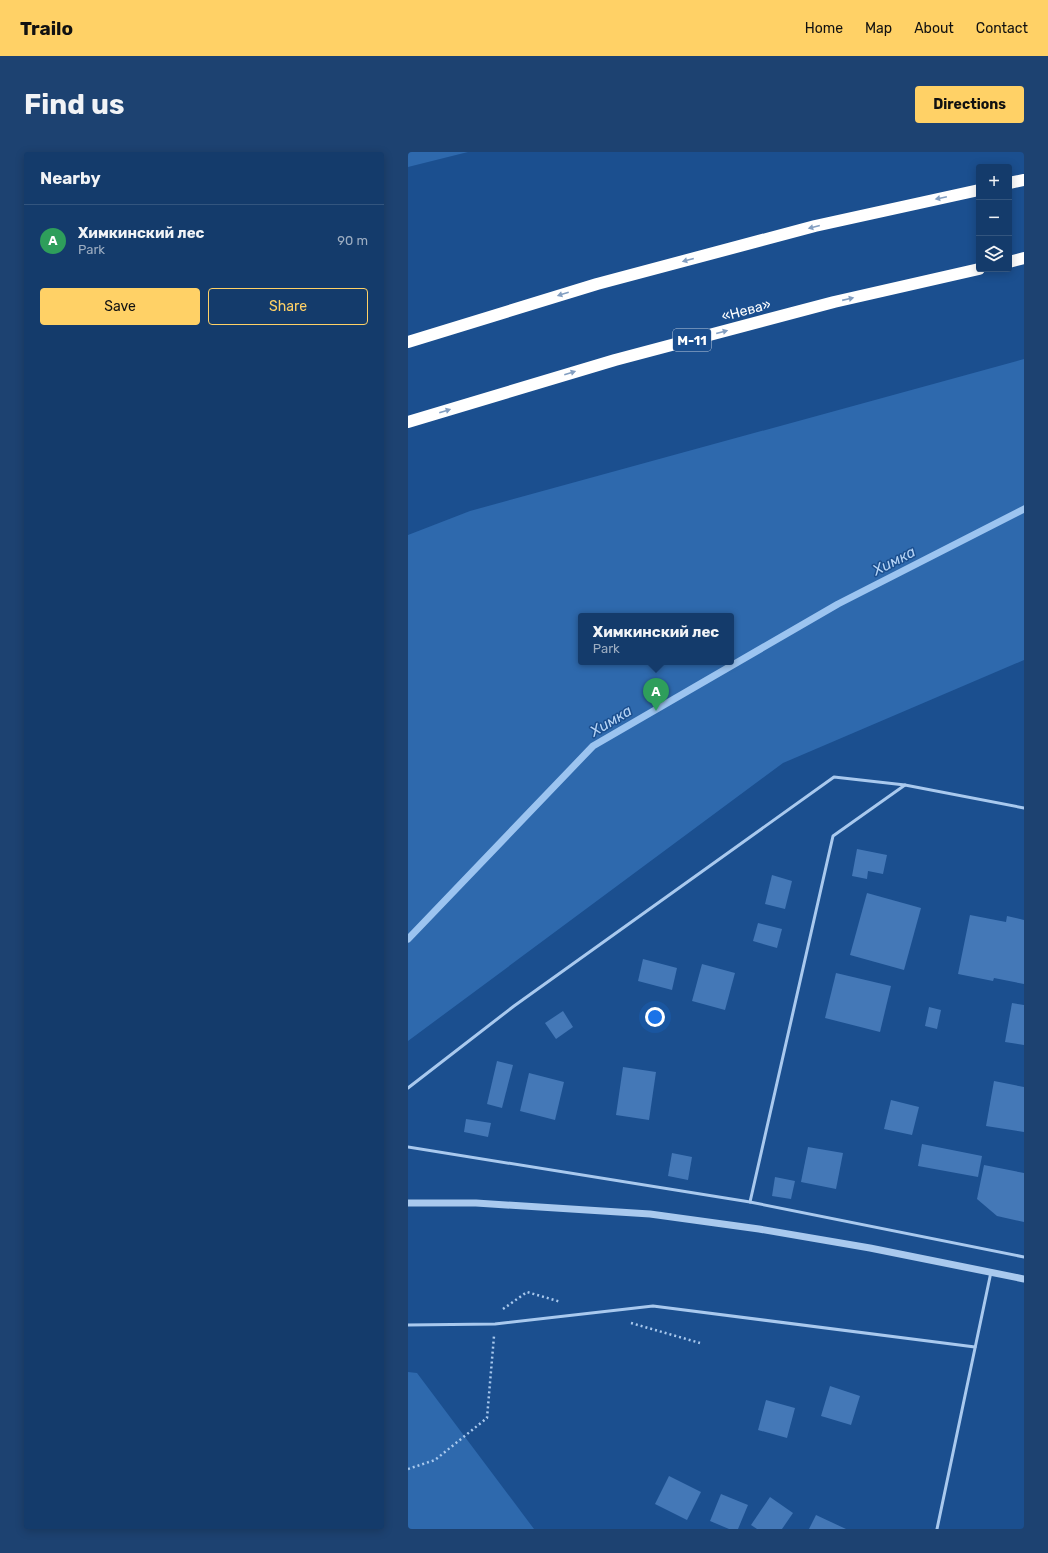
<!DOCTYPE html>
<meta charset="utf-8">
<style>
:root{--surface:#143b6b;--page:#1d4271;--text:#f1f3f6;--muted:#9dadc1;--line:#33557e;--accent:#ffd166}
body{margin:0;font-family:Rubik,sans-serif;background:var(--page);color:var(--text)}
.controls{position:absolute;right:12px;top:12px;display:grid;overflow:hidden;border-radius:4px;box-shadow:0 2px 10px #0003}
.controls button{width:36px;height:36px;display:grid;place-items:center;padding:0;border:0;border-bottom:1px solid var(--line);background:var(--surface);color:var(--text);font:20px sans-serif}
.you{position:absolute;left:247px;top:865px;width:14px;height:14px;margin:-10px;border:3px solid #fff;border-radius:50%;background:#1a73e8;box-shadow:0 0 0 6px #1a73e833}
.badge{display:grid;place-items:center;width:26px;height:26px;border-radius:50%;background:var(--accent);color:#fff;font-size:13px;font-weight:700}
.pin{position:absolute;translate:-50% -33px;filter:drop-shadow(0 1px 2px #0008)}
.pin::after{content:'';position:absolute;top:21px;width:14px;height:12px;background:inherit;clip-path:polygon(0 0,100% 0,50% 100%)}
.popup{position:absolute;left:170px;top:461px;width:156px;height:52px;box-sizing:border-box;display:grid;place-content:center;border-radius:4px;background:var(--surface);filter:drop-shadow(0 1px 3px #0005);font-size:13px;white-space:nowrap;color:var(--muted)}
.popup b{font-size:15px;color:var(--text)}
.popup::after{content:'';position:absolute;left:50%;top:100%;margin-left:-8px;border:8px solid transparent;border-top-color:var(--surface)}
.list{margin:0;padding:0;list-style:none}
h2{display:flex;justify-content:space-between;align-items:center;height:52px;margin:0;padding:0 16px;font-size:17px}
h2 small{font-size:13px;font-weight:400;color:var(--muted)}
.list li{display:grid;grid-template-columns:26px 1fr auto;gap:12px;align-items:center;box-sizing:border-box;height:72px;padding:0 16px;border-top:1px solid var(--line)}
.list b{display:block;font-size:15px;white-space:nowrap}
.list p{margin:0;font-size:13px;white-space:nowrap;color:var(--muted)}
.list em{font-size:13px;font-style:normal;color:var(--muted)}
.actions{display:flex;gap:8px;padding:12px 16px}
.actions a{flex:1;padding:9px 0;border:1px solid var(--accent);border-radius:4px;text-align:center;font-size:14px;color:var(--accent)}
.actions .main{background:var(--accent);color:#111}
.icon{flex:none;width:22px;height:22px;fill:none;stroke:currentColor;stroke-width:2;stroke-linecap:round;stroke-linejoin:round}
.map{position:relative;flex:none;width:616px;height:1377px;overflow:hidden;border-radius:4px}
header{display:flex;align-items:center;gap:24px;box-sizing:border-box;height:56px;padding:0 20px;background:var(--accent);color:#111}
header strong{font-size:19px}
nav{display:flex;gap:22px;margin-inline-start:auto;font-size:14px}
.intro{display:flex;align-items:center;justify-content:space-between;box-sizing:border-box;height:96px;padding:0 24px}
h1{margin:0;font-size:28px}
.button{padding:10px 18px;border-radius:4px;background:var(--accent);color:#111;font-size:14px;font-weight:700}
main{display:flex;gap:24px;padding:0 24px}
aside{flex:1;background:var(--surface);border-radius:4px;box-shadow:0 2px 10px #0003}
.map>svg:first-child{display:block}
.green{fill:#2e69ad;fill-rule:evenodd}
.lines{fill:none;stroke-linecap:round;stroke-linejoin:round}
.stream{stroke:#9cc4f0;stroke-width:7}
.building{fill:#4478b7}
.path{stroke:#a9c9ee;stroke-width:2.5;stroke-dasharray:2 3;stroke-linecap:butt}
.service{stroke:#a9c9ee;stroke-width:3}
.tertiary{stroke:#a9c9ee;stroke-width:7}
.motorway{stroke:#fff;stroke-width:12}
.oneway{fill:#829ec1}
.labels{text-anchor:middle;stroke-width:3;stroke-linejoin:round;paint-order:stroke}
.shield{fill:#1b4f8f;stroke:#bbcadd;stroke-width:1}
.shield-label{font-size:13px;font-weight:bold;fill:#fff}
.street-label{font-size:14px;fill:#fff;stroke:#1b4f8f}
.water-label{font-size:15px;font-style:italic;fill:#b5d3f5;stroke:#1b4f8f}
</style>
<header>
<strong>Trailo</strong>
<nav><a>Home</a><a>Map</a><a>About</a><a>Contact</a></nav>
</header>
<div class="intro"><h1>Find us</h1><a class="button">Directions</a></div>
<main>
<aside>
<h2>Nearby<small></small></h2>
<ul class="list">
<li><span class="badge" style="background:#2e9e5b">A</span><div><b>Химкинский лес</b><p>Park</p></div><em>90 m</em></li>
</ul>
<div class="actions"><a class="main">Save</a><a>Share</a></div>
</aside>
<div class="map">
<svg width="616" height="1377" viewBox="0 0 616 1377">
<rect width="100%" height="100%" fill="#1b4f8f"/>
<g class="green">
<polygon points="0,0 60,0 0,15"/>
<path d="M616 207V508L375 611 0 889V383L62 359ZM173 464H323V510H173Z"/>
<polygon points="0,1220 9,1221 126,1377 0,1377"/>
</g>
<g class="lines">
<polyline class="stream" points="0,787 185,594 430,452 616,357"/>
</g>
<g class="building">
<polygon points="449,697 479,703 475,722 460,719 459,727 444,724"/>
<polygon points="364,723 384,729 377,757 357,752"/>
<polygon points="459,741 513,756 496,818 442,803"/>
<polygon points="562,763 598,770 599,764 616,768 616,832 586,826 585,829 550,822"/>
<polygon points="350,771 374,777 369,796 345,789"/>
<polygon points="235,807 269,816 264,838 230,829"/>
<polygon points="294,812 327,821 317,858 284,849"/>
<polygon points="428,821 483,834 472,880 417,866"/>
<polygon points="604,851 616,853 616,893 597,890"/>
<polygon points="521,855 533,858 529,877 517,874"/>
<polygon points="155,859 165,875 148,887 137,871"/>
<polygon points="89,909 105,913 94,956 79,952"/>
<polygon points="215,915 248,920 241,968 208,963"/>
<polygon points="121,921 156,930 147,968 112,959"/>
<polygon points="586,929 616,935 616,980 578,974"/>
<polygon points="483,948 511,955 504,983 476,977"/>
<polygon points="58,967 83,971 80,985 56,980"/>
<polygon points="514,992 574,1004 570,1025 510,1014"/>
<polygon points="400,995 435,1001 428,1037 393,1030"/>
<polygon points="264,1001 284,1005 280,1028 260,1024"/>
<polygon points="576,1013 616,1021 616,1070 589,1064 569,1047"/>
<polygon points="367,1025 387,1029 383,1047 364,1044"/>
<polygon points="422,1234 452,1244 443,1273 413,1264"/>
<polygon points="358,1248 387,1256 379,1286 350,1278"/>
<polygon points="261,1324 293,1340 279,1368 247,1352"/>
<polygon points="313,1342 340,1353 330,1377 321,1377 302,1369"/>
<polygon points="362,1345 385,1361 374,1377 349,1377 343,1373"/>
<polygon points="408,1363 438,1377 401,1377"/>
</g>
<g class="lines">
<g class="path">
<polyline points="95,1157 119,1140 153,1150"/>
<polyline points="223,1171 292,1191"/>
<polyline points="0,1317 27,1308 79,1266 86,1184"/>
</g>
<g class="service">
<polyline points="0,936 106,854 426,625 497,633"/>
<polyline points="0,995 342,1050 616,1105"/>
<polyline points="342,1050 425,684 497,633 616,656"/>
<polyline points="0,1173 87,1172 245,1154 567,1195"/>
<polyline points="529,1377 583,1120"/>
</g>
<polyline class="tertiary" points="0,1051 68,1051 242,1062 351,1077 462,1096 616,1127"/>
<g class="motorway">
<polyline points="601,31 616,28"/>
<polyline points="601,110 616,106"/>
<polyline points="0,190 189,132 407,74 571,38"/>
<polyline points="0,270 207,208 426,150 571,117"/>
</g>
</g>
<defs><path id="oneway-solid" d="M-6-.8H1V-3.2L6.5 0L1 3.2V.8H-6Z"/></defs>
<g class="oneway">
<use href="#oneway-solid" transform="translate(533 46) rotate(168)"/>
<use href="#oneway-solid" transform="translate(406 75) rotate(166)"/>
<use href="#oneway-solid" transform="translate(280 108) rotate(165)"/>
<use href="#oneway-solid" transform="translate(155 142) rotate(163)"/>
<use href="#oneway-solid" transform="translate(440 147) rotate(-13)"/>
<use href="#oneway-solid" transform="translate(314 180) rotate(-15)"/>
<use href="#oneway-solid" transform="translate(162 221) rotate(-17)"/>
<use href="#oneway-solid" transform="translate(37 259) rotate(-17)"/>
</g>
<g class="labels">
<rect class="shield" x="265" y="177" width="38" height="22" rx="3"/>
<g class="shield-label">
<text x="284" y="193">М-11</text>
</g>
<g class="street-label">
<text transform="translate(338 158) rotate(-15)" y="5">«Нева»</text>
</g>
<g class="water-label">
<text transform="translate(486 409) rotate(-27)" y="5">Химка</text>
<text transform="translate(203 569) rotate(-31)" y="5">Химка</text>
</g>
</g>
</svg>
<div class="controls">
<button>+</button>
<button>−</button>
<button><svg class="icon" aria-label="layers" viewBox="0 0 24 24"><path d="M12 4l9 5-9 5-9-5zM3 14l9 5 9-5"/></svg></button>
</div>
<div class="you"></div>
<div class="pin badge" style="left:248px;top:559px;background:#2e9e5b">A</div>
<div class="popup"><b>Химкинский лес</b>Park</div>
</div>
</main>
